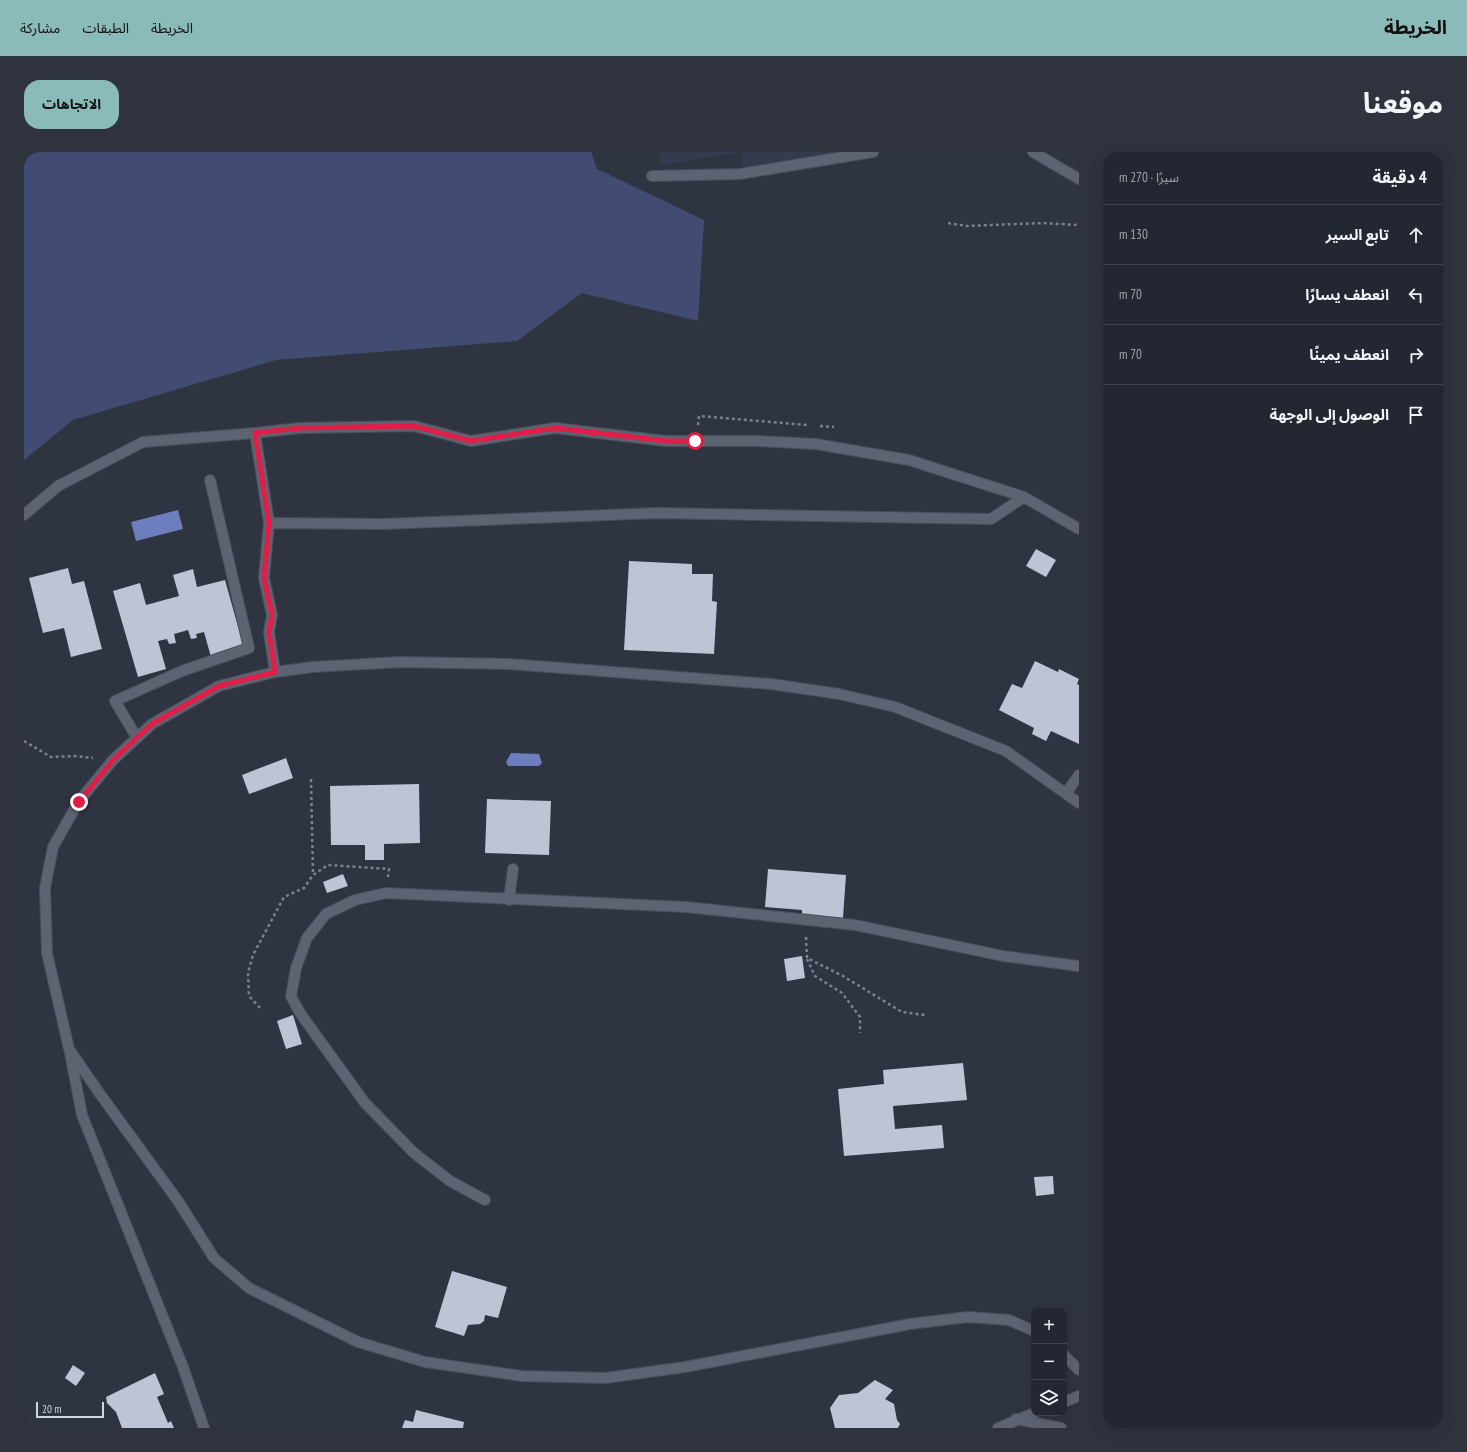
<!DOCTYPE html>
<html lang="ar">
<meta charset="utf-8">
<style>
:root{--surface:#232731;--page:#2f333d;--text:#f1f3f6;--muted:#a3a5ab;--line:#40444d;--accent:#8bbbb9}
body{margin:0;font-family:"PT Sans Narrow","Noto Sans Arabic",sans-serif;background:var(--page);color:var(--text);direction:rtl}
.controls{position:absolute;right:12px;bottom:12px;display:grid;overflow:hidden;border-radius:8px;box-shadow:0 4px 16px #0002}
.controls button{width:36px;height:36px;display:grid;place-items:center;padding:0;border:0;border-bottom:1px solid var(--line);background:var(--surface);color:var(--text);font:20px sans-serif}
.scale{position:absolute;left:12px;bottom:10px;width:68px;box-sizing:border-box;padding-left:4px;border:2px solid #d2d5de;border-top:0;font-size:11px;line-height:14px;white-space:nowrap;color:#d2d5de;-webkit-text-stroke:3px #2f3441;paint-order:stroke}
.stop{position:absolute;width:12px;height:12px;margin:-9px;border:3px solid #e11d48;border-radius:50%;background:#fff}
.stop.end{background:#e11d48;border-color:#fff;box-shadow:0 1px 4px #0008}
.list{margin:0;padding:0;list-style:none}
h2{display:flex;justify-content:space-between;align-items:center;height:52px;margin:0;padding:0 16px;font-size:17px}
h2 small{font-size:13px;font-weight:400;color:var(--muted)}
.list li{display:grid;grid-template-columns:26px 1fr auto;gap:12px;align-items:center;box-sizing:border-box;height:60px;padding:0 16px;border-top:1px solid var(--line)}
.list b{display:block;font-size:15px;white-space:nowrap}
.list em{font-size:13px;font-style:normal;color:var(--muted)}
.icon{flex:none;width:22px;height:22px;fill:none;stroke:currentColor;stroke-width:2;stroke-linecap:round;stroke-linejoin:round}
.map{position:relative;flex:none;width:1055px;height:1276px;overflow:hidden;direction:ltr;border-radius:16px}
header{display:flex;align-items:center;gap:24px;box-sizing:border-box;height:56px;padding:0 20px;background:var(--accent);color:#111}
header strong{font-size:19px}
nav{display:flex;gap:22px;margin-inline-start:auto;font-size:14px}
.intro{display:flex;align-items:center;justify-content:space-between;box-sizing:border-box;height:96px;padding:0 24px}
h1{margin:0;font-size:28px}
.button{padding:10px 18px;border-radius:16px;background:var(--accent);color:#111;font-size:14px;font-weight:700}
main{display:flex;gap:24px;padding:0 24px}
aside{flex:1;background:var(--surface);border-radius:16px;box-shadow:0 4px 16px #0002}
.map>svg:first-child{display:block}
.built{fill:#353b4f}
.green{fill:#424c73}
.water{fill:#6d7ebe}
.building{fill:#bec3d5}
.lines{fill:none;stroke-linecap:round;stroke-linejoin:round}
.lane-casing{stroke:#4c4f5b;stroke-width:12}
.street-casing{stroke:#4c4f5b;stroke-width:12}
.secondary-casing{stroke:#4c4f5b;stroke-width:12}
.path{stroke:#7d818c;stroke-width:2.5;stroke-dasharray:3 3;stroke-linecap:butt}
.lane{stroke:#5e6372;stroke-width:10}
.street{stroke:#5e6372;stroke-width:10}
.secondary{stroke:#5e6372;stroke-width:10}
.route{stroke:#e11d48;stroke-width:5}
</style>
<header>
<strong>الخريطة</strong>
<nav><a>الخريطة</a><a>الطبقات</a><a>مشاركة</a></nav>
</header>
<div class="intro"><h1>موقعنا</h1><a class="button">الاتجاهات</a></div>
<main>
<aside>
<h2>4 دقيقة<small>سيرًا · 270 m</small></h2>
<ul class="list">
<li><svg class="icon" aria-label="ahead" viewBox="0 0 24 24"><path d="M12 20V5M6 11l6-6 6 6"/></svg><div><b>تابع السير</b></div><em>130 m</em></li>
<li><svg class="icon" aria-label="left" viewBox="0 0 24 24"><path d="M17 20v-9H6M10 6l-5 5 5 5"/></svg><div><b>انعطف يسارًا</b></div><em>70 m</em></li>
<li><svg class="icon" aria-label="right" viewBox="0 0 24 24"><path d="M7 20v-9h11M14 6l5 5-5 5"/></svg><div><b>انعطف يمينًا</b></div><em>70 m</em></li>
<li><svg class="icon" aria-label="arrive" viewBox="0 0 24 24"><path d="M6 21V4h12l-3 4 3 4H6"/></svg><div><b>الوصول إلى الوجهة</b></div></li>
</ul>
</aside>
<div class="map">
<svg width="1055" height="1276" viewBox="0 0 1055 1276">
<rect width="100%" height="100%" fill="#2f3441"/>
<polygon class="built" points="635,0 822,0 720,17 717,0 637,13"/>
<polygon class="green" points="0,0 567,0 573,17 680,68 674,169 558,141 493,189 252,208 49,268 0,308"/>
<g class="water">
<polygon points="154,358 159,377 112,389 107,370"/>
<polygon points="487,601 515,602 518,611 515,614 484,614 482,610"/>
</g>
<g class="building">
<polygon points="1012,397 1032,408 1022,425 1002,414"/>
<polygon points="605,409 668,412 668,422 689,422 688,449 693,450 690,502 600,498"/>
<polygon points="44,416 48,432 60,429 78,497 47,505 40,476 19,481 5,426"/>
<polygon points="169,417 173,435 201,428 220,496 187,505 180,480 172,482 173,486 167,487 164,478 150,482 152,491 145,492 143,487 134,489 142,517 114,525 89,439 116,431 122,453 155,444 149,423"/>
<polygon points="1011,509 1034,520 1035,517 1055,527 1053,532 1055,533 1055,592 1027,579 1022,589 1008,582 1010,576 975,558 988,532 998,536"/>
<polygon points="262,606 269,626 225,642 218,623"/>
<polygon points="395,632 396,691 360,692 360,708 341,708 341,693 307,693 306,634"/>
<polygon points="463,647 527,649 525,703 461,701"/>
<polygon points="744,717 822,723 819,766 795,764 795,767 778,765 778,758 741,755"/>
<polygon points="319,722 324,734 303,741 299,730"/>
<polygon points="778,804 781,826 763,829 760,807"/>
<polygon points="269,863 278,892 262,897 253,869"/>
<polygon points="939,911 943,948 869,954 871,977 918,973 920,996 820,1004 814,937 860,932 859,918"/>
<polygon points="1029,1024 1030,1042 1012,1044 1010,1025"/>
<polygon points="428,1119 483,1135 474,1166 461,1163 460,1169 456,1172 444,1173 440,1184 411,1175"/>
<polygon points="49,1213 61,1221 52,1234 41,1226"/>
<polygon points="131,1221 140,1242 133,1245 144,1271 147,1269 150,1276 98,1276 92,1260 83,1251 82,1245"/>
<polygon points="851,1228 869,1238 861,1247 870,1252 873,1268 876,1272 874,1276 811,1276 806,1256 815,1243 834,1241"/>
<polygon points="392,1258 440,1270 439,1276 378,1276 381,1268 389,1270"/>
</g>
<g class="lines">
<g class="lane-casing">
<g id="lane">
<polyline points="1009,0 1055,27"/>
<polyline points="628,24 716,22 849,0"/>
</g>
</g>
<g class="street-casing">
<g id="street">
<polyline points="0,363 34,334 119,290 231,281"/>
<polyline points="245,371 231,281 276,276 390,274 447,289 531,276 642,289 734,289 792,292 885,308 1000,345"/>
<polyline points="251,520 245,480 248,463 240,426 245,371 359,372 633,361 967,367 1000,345 1055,377"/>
<polyline points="113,586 91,549 158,519 225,496 186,328"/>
<polyline points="1042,641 1055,623"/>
<polyline points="485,748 489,717"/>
<polyline points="46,901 58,963 159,1215 180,1276"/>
<polyline points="461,1048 426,1029 390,1001 341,951 276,861 267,844 272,816 283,786 302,762 331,748 362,741 662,755 831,773 979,804 1055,814"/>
<polyline points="1010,1179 985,1168 944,1165 886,1172 661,1215 581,1226 498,1224 401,1210 334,1190 225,1136 190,1106 154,1049 76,942 45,897 23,801 21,736 29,695 55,649 89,608 128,572 195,534 251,520 289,515 376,510 485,512 747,532 815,542 871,555 982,599 1055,651"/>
<polyline points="1040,1203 1055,1218"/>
<polyline points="992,1267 1037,1276"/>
</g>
</g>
<g class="secondary-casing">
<g id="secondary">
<polyline points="1040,1250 1055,1244"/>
<polyline points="974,1276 1010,1261"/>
</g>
</g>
<g class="path">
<polyline points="924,71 943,74 1018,71 1055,73"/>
<polyline points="674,273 675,264 783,273"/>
<polyline points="796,274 810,275"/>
<polyline points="0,589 27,605 50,604 69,606"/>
<polyline points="287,627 289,722"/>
<polyline points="782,785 783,806 819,824 878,860 901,863"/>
<polyline points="783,807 791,824 818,841 836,865 836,881"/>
<polyline points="236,856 225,844 224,821 229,803 260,745 280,736 289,723 304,713 365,717 364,725"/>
</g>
<use href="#lane" class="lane"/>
<use href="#street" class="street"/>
<use href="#secondary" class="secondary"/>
</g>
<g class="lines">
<polyline class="route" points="55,650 89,608 128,572 195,534 251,520 245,480 248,463 240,426 245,371 231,281 276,276 390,274 447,289 531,276 642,289 671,289"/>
</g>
</svg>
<div class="controls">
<button>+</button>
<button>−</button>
<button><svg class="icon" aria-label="layers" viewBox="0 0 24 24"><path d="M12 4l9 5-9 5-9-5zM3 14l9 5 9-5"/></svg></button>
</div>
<div class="scale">20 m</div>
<div class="stop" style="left:671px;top:289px"></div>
<div class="stop end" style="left:55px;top:650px"></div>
</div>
</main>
